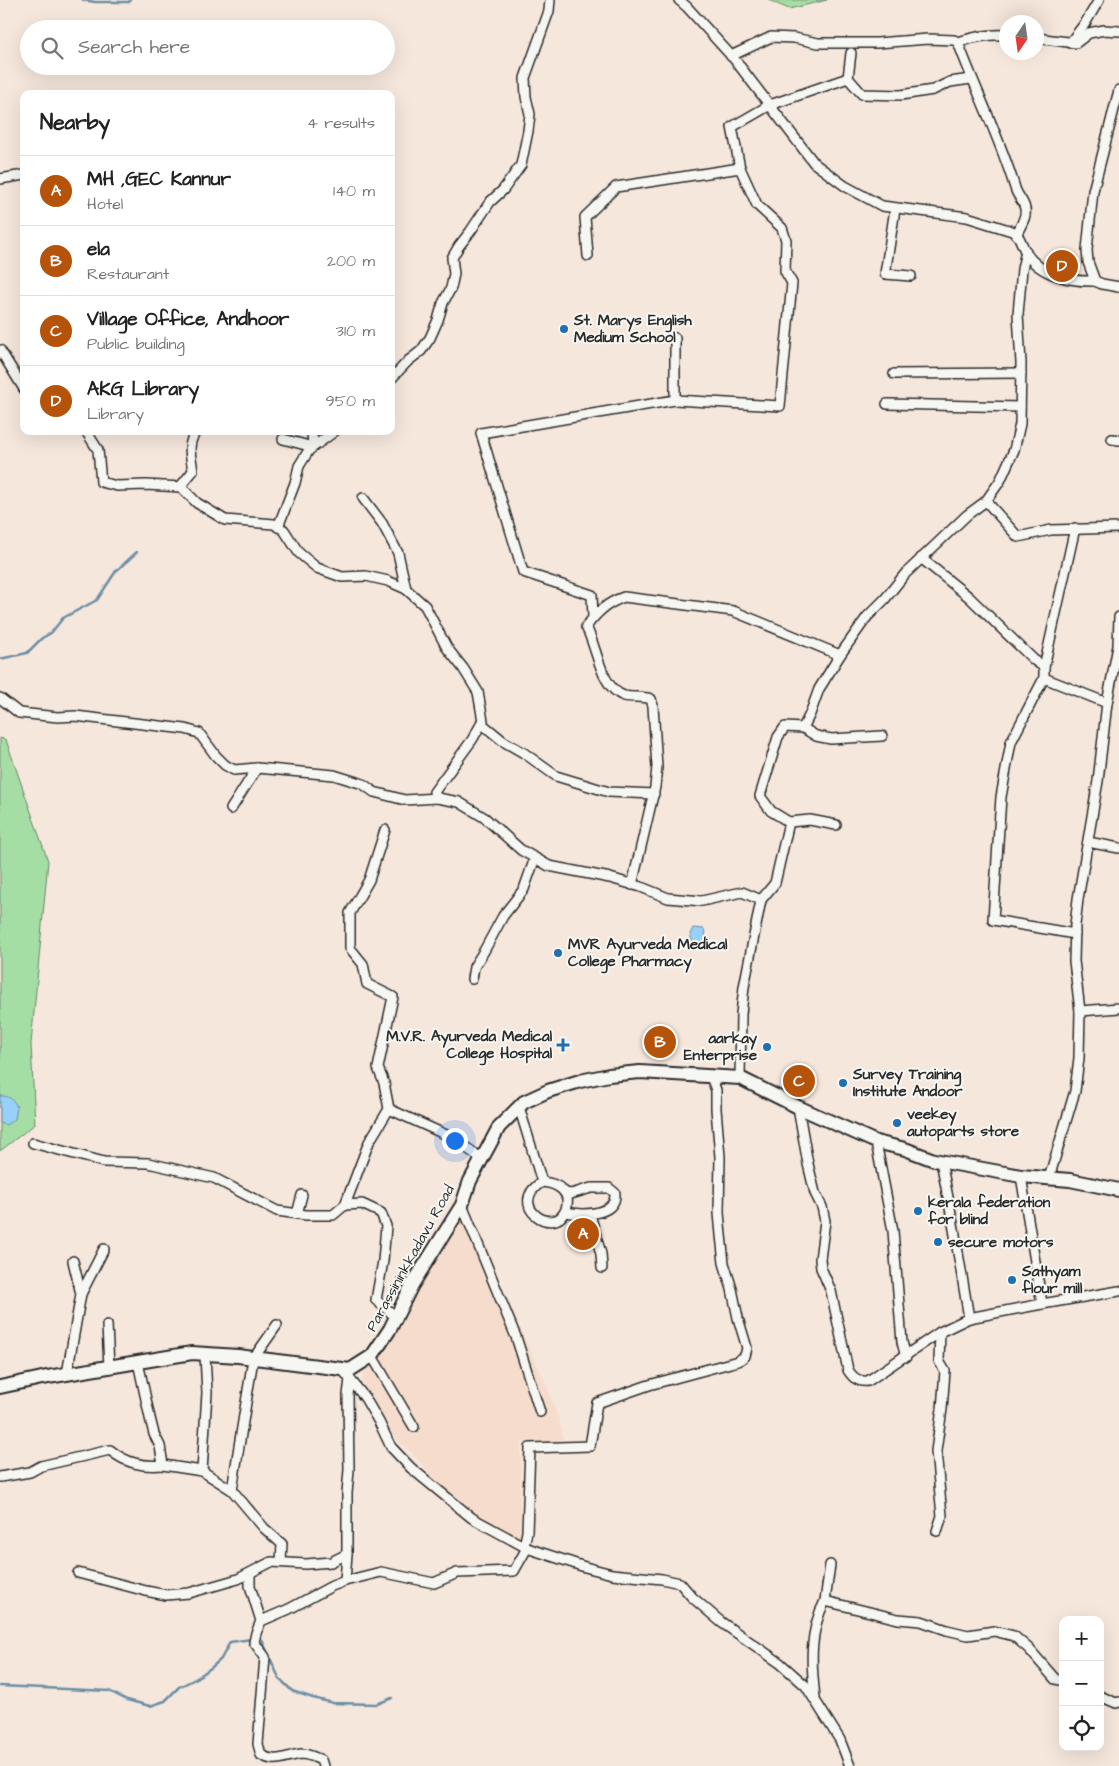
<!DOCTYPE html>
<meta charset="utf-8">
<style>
:root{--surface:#fff;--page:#f2f2f2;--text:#222;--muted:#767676;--line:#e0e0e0;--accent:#b45309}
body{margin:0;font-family:"Architects Daughter",sans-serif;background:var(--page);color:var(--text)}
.controls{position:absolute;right:15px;bottom:15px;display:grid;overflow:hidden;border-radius:10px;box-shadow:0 5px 20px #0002}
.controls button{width:45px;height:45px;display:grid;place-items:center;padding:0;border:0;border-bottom:1px solid var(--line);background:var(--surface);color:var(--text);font:25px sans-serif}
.compass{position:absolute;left:999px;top:15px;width:45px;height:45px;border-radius:50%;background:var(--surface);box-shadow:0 5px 20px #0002;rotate:193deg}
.you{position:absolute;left:454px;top:1140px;width:18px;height:18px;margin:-12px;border:4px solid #fff;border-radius:50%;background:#1a73e8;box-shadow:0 0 0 8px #1a73e833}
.badge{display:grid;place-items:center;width:32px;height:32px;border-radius:50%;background:var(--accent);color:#fff;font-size:16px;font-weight:700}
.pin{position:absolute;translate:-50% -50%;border:2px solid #fff;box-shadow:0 1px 5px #0006}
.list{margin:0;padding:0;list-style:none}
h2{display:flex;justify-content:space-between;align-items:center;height:65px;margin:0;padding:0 20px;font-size:21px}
h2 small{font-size:16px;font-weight:400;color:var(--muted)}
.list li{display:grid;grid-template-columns:32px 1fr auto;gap:15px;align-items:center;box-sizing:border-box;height:70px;padding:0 20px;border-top:1px solid var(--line)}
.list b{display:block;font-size:19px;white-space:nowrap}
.list p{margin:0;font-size:16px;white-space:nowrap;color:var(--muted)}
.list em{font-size:16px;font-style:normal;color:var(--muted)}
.icon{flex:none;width:28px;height:28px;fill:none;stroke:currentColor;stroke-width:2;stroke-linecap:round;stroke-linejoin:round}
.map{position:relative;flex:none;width:1119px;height:1766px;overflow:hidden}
.search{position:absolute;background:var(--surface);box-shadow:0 5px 20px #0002;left:20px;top:20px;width:375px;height:55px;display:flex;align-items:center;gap:12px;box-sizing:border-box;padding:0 18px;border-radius:28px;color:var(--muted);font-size:19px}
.panel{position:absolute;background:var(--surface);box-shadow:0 5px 20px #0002;left:20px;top:90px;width:375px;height:345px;border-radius:10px}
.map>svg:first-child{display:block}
.built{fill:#f6dccc}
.green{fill:#a5dea4;stroke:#688468}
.water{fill:#98d0f7;stroke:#6c8ea5}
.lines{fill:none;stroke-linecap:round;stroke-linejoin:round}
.stream{stroke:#6c8ea5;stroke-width:2.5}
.street-casing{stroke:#2b2b2b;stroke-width:12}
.secondary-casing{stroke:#2b2b2b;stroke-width:16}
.street{stroke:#f6f6f2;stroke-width:9}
.secondary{stroke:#f6f6f2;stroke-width:12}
.poi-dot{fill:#1f6fb2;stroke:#f6f6f2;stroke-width:2}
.labels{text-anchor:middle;stroke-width:4;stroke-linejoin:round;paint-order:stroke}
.poi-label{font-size:15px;font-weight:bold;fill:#2b2b2b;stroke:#f6f6f2;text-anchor:start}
.street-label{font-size:15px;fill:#2b2b2b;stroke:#f6f6f2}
</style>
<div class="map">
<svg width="1119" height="1766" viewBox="0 0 1119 1766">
<rect width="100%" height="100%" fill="#f6e7dc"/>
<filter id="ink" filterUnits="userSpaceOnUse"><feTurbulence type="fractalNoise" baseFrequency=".02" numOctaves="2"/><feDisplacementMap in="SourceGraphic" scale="10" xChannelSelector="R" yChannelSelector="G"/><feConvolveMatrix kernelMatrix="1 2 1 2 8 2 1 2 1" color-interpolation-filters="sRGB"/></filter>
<g filter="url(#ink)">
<polygon class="built" points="469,1211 483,1236 502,1290 545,1381 560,1423 564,1442 521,1443 520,1507 521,1538 494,1528 470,1511 438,1483 414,1455 399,1442 387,1428 366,1394 362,1380 363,1373 375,1361 455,1220"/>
<g class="green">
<polygon points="768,0 827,0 789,9"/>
<polygon points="0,738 6,740 48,861 31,1044 35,1124 0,1151"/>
</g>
<g class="water">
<polygon points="693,928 704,929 707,941 699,944 692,941 690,934"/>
<path d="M0 1096C8 1095 15 1100 17 1108L15 1119 6 1125 0 1123Z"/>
</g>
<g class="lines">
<g class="stream">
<polyline points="83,0 95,2 129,2 130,0"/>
<polyline points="0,659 27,653 42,638 51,633 63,618 97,600 116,571 137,552"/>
<polyline points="258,1640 262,1640 279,1678 292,1691 313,1698 333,1703 377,1704 392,1698"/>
<polyline points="0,1686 109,1691 127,1700 150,1706 165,1701 179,1687 197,1678 212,1667 221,1659 230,1642 252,1639"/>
</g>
<g class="street-casing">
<g id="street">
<path d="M679 0 687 7 735 60 814 163 845 186 882 206 967 217 1012 231C1021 236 1021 244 1026 253 1040 275 1071 282 1095 281"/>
<polyline points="1036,38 1076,43 1089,33 1104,30 1119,31"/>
<path d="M958 42C974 37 990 34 1006 35"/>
<polyline points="1070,43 1086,22 1099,0"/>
<path d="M731 56 771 37 794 38 818 43H877L928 39 954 40 958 42C976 91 1000 138 1015 188 1017 196 1024 201 1025 209 1027 217 1020 226 1017 234"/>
<polyline points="848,78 851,53"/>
<polyline points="1119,90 1093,191 1087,250 1088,262 1095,281 1102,284 1119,287"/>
<polyline points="740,168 732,127 770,105 848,78 862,94 901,95 933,90 950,82 971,79"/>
<polyline points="0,179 24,175"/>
<polyline points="895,209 885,274 911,276"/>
<polyline points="588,256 585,217 616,187 740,168 757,205 782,228 786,240 785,271 792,283 780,406 675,400"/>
<polyline points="0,350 24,389"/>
<polyline points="894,374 1021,373"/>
<polyline points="391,379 408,361 421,351 430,338 438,320 443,303 451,288 454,274 452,258 459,246 470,232 490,202 503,190 521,165 528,131 530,114 526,97 525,78 549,11 550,0"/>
<polyline points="887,404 1020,407"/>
<polyline points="86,431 98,450 101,482 117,486 146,485 181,487 197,503 225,520 274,524 284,530 299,553 317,568 342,577 366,576 388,581 406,589 425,606 447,648 463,668 478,692 483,721 472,740 434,792 437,798 459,802 485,818 521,850 549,866 610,878 641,887 668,898 702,901 742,892 761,900 744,987 741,1014 740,1078"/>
<polyline points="283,439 313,447 312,431"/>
<polyline points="1112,439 1119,440"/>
<path d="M180 487 193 471C191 456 186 443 197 431"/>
<polyline points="363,498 382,523 398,553 406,589"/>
<polyline points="986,501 1018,537 1051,530 1119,528"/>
<polyline points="278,527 295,483 299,466 309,450 335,431"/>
<polyline points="921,558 969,597 1034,660 1044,667 1044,678 1011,742 1001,797 993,920 1075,934"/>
<polyline points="593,617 592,595 523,572 481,433 675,400 675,338"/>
<polyline points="1044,667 1075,528"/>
<polyline points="1044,678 1107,703"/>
<polyline points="0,698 19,713 58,717 75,716 185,729 199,733 216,756 225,765 234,770 257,768 334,775 363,784 374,792 405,800 437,798"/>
<polyline points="481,723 503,741 524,753 556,776 609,792 654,794"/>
<polyline points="803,728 816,736 831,739 882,736"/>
<polyline points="231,809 257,768"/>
<polyline points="789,822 810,820 836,825"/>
<polyline points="385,830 369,880 350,913 350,948 363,964 367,984 393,997 378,1068 384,1083 389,1109"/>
<polyline points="1088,842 1119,848"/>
<path d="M632 885 655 787 657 767 653 706 651 699C642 696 633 698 624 696 600 688 597 646 586 627 597 612 607 603 624 597L733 611 840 655"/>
<polyline points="761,900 775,883 789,822 771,811 760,796 778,737 785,727 803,728 810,714 819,689 840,655 867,617 885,599 905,574 967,515 986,501 1000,481 1014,450 1020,424 1021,363 1018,314 1022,269 1026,251"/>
<polyline points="472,979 474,967 484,951 503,916 524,889 535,858"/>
<polyline points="1080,1011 1119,1008"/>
<polyline points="519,1107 542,1182"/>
<path d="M798 1107 808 1164 815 1193 822 1207 825 1221 820 1259 821 1268 831 1291 848 1370C853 1378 858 1382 868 1381L940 1332 969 1318 1042 1304"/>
<polyline points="876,1142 893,1231 902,1342 906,1357"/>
<polyline points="33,1143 104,1162 148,1163 214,1178 277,1211 306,1215 333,1215 345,1205 362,1204 381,1213 386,1226 383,1261 376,1300 396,1317"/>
<polyline points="941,1161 954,1229 969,1318"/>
<polyline points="1021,1176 1042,1304 1119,1291"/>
<polyline points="1049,1178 1075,1091 1079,1058 1080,1011 1074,961 1075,925 1078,899 1098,781 1107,703 1118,646 1119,617"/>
<path d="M542 1182C556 1183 572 1191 566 1209 555 1239 505 1205 542 1182Z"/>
<polyline points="345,1205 369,1142 389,1109 453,1138 482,1159"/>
<polyline points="462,1205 516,1337 540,1412"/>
<path d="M565 1212C580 1215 617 1217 615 1193L609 1188H591L571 1194 565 1193"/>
<polyline points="297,1214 302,1195"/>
<polyline points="590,1214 601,1254 602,1268"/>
<polyline points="81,1294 104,1249"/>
<polyline points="107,1325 109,1367"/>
<polyline points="372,1356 414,1427"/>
<polyline points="342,1369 365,1398 379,1422 391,1447 411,1468 472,1518 527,1548 585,1567 612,1574 662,1579 680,1583 692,1597 721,1622 780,1663 806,1686 840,1740 850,1766"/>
<polyline points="67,1374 81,1294 73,1261"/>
<polyline points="163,1465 202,1471 232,1490 264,1528 282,1544 281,1562"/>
<polyline points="202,1471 207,1393 205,1355"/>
<path d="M0 1477 30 1472 41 1466 110 1450C126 1463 142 1467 163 1465L160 1446 154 1434 150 1418 138 1362"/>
<polyline points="232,1490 253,1359 277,1325"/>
<polyline points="937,1531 942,1516 936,1451 942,1409 945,1371 939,1361 940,1332"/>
<polyline points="524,1546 527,1532 530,1448 590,1446 597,1403 649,1385 738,1361 745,1356 747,1348 738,1318 732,1289 724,1263 721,1235 719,1213 720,1157 716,1109 716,1090 711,1077"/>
<polyline points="78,1573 146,1591 166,1595 189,1593 238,1579 271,1562 306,1564 331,1562 347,1554 347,1493 349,1470 348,1395 350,1379"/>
<path d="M250 1575V1586L261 1621 256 1633 254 1642 265 1657 258 1744 261 1755C276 1764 285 1756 301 1754 308 1754 314 1757 321 1760L323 1766"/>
<polyline points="345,1581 347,1554"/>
<polyline points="825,1601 830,1565"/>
<polyline points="261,1621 289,1609 332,1586 345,1581 381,1572 434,1583 457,1573 514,1571 527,1548"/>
<polyline points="1100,1696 1116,1703 1119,1702"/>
<path d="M815 1697C811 1665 809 1631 825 1601L898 1619 921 1621 947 1630 968 1635 994 1631 1014 1636 1029 1649 1055 1679 1063 1681"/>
</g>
</g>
<g class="secondary-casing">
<polyline id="secondary" points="0,1387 42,1378 192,1353 238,1356 350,1370 372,1356 390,1329 412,1285 462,1205 470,1181 499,1127 524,1102 548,1091 580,1081 609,1075 640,1072 740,1078 798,1107 876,1142 905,1149 934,1160 1021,1176 1070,1180 1119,1190"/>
</g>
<use href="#street" class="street"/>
<use href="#secondary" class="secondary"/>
</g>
</g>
<g class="poi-dot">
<circle cx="564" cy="329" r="5"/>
<circle cx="558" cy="953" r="5"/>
<path d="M560.5 1037.5h5v5h5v5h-5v5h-5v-5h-5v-5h5z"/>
<circle cx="767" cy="1047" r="5"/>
<circle cx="843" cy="1083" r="5"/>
<circle cx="897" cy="1123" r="5"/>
<circle cx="918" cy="1211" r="5"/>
<circle cx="938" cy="1242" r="5"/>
<circle cx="1012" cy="1280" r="5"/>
</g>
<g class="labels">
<g class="poi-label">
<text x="574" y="325">St. Marys English<tspan x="574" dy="17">Medium School</tspan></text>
<text x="568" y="949">MVR Ayurveda Medical<tspan x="568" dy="17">College Pharmacy</tspan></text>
<text x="552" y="1041" text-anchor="end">M.V.R. Ayurveda Medical<tspan x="552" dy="17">College Hospital</tspan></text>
<text x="757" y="1043" text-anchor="end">aarkay<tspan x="757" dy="17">Enterprise</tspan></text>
<text x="853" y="1079">Survey Training<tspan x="853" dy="17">Institute Andoor</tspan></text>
<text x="907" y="1119">veekey<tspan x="907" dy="17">autoparts store</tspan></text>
<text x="928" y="1207">kerala federation<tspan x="928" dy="17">for blind</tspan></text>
<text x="948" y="1247">secure motors</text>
<text x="1022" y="1276">Sathyam<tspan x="1022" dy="17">flour mill</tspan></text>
</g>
<g class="street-label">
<text transform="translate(410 1258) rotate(-61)" y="5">Parassininkkadavu Road</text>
</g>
</g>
</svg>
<div class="controls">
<button>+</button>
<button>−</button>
<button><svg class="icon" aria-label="locate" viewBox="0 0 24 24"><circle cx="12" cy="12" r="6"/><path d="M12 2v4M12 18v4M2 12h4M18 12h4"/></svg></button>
</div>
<svg class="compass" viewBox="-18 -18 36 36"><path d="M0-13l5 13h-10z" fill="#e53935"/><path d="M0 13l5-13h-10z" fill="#767676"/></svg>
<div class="you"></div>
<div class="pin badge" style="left:583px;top:1234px">A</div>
<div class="pin badge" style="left:660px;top:1042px">B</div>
<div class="pin badge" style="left:799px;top:1081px">C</div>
<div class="pin badge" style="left:1062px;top:266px">D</div>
<div class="search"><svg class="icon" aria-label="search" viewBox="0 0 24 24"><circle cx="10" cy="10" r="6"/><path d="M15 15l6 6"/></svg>Search here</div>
<section class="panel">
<h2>Nearby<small>4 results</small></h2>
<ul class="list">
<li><span class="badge">A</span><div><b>MH ,GEC Kannur</b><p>Hotel</p></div><em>140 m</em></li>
<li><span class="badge">B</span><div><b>ela</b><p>Restaurant</p></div><em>200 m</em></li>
<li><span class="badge">C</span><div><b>Village Office, Andhoor</b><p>Public building</p></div><em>310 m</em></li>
<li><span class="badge">D</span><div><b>AKG Library</b><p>Library</p></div><em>950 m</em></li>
</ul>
</section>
</div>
